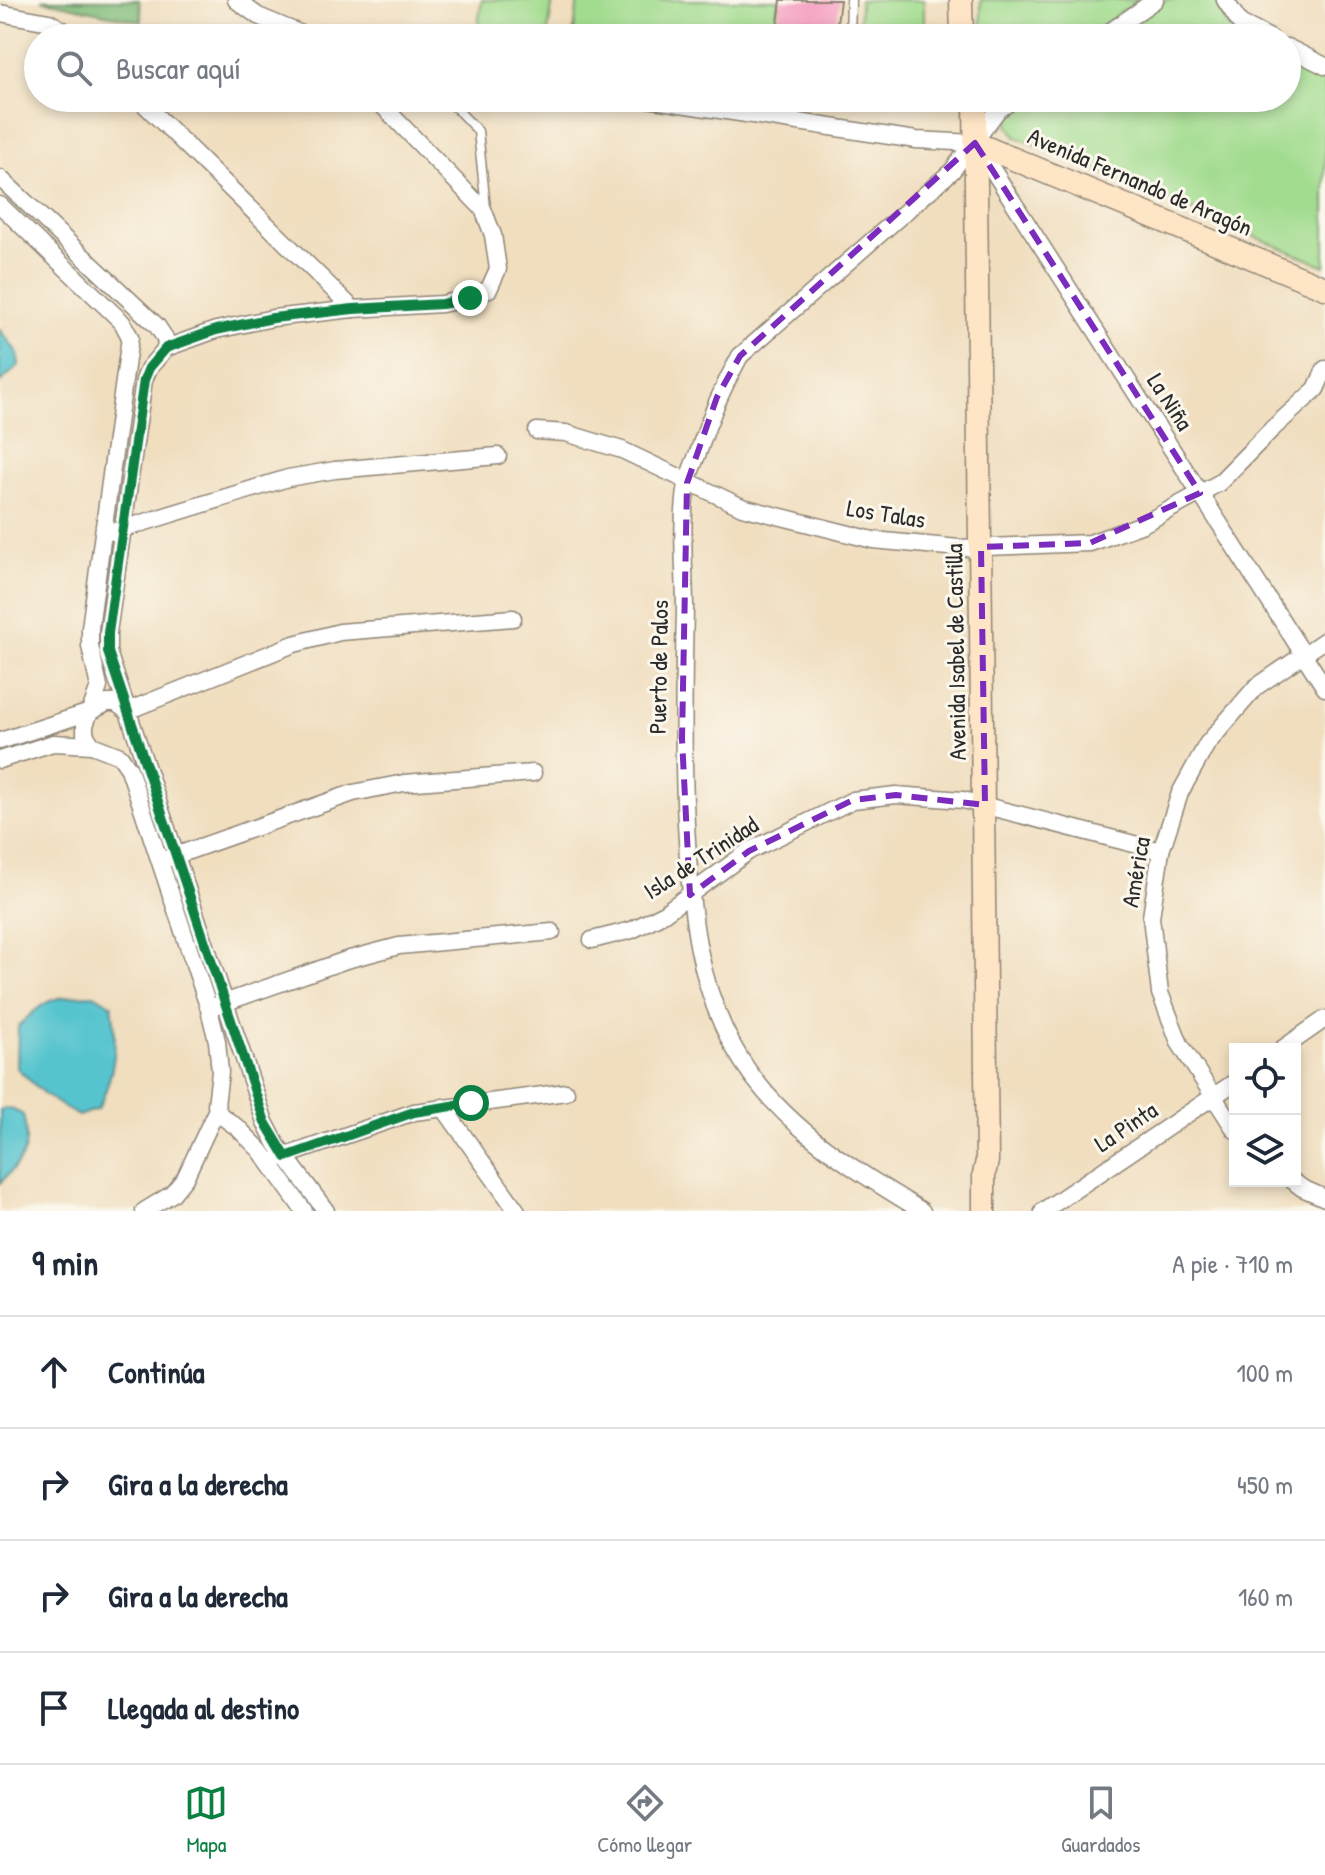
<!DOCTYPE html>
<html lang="es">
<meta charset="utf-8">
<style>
:root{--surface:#fff;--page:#f2f2f3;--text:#1f2937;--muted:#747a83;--line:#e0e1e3;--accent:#0b8043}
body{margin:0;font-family:"Patrick Hand",sans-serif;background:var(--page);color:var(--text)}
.controls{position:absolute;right:24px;bottom:24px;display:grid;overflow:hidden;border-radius:0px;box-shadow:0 4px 12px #0003}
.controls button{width:72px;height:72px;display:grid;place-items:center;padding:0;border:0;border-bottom:2px solid var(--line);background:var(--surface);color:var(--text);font:40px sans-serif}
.stop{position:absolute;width:24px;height:24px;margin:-18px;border:6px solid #0b8043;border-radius:50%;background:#fff}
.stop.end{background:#0b8043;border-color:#fff;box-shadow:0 2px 8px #0008}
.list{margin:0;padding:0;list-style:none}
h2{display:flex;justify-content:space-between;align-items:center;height:104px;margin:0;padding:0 32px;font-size:34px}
h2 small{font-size:26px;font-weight:400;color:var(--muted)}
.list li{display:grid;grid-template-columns:52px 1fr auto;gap:24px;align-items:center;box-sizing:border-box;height:112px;padding:0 32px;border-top:2px solid var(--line)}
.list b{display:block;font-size:30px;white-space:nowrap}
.list em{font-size:26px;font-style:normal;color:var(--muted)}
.icon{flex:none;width:44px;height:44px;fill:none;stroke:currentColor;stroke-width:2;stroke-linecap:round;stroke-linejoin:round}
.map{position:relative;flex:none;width:1325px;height:1211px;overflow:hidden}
.search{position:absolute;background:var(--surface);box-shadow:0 4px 12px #0003;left:24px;right:24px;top:24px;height:88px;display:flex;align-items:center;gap:20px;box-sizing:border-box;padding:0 28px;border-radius:44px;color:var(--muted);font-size:30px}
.sheet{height:552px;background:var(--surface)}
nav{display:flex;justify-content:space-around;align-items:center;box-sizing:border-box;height:112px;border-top:2px solid var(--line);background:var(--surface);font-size:22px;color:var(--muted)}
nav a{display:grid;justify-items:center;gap:4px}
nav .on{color:var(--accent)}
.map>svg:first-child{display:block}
.green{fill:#a2dc8f;stroke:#66845d;stroke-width:2}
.forest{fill:#81bc7a;stroke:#567452;stroke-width:2}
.water{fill:#57c4cf;stroke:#41787d;stroke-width:2}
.building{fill:#f5a2c2}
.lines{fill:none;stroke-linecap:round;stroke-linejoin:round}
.lane-casing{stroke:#8e8475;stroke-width:11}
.street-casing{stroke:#8e8475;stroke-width:19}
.secondary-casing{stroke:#8e8475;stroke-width:25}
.lane{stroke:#fff;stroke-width:8}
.street{stroke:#fff;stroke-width:16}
.secondary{stroke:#fee5c5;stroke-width:22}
.route{stroke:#0b8043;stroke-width:10}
.marked{fill:none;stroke:#7b2cbf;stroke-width:6;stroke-dasharray:16 10;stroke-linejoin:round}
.labels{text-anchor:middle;stroke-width:6;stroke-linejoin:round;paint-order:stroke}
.street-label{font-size:24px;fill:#2b2b2b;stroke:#fbf7ec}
</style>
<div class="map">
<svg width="1325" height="1211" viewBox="0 0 1325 1211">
<rect width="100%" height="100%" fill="#fbf7ec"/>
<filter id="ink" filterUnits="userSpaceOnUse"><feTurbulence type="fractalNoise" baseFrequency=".0125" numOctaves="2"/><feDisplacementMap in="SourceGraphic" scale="16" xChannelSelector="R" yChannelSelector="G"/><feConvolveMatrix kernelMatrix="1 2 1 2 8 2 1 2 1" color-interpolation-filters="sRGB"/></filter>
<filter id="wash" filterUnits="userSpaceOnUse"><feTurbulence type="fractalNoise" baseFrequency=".006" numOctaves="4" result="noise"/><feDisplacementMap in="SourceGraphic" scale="32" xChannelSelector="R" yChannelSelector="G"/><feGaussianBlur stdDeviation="1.8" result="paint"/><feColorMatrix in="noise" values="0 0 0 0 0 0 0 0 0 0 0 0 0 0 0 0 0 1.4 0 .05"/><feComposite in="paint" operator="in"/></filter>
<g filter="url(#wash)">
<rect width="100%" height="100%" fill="#f0debf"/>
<g class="green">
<polygon points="482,0 553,0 547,38 522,38 477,31"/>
<polygon points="578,0 779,0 773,38 573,38"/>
<polygon points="860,0 924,0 924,38 859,38"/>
<polygon points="981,0 1138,0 1086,38 981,38"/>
<polygon points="1165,0 1215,0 1227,26 1252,38 1112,38"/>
<polygon points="1287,56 1325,75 1325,266 1016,137 1008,125 1012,110 1028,98 1287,98"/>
</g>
<polygon class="forest" points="41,0 139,0 142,22"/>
<g class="water">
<polygon points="0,330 17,352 19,365 0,383"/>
<path d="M96 995 112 1005C118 1044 115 1073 98 1109L78 1116 44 1094 17 1068 18 1027C46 997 55 996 96 995Z"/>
<path d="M10 1108 23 1115C31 1150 24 1158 0 1183V1110Z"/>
</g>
<g id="blocks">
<polygon class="building" points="781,0 840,0 835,38 776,38"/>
</g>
</g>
<g filter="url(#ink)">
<use href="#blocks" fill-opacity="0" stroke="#8e8475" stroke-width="2"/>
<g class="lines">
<g class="lane-casing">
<g id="lane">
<polyline points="850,38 851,0"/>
<polyline points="446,98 478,131 486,208"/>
</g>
</g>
<g class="street-casing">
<g id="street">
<polyline points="236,0 258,16 311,38"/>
<polyline points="1225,0 1240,23 1270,38"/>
<polyline points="0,13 49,22 77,38"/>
<polyline points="1101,38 1155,0"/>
<polyline points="1287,47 1325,66"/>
<polyline points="138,98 353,309"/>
<polyline points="641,98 916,140 975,143"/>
<polyline points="976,144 1325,688"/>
<polyline points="0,178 157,326 165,338 166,348 149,368 144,380 108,633 108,652 265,1122 277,1145 326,1211"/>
<polyline points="0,205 122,322 130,337 90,628 90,646 99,687 85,725 85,734 92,745 120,756 129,769 209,1009 217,1041 220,1072 216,1105 220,1115 238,1128 260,1150 304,1211"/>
<polyline points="166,348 216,330 273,318 353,309 442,304 470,298 489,289 498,269 493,235 483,209 375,98"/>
<polyline points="537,431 566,433 622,450 742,507 873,540 959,548 1090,543 1143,524 1219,483 1271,430 1316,389 1325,369"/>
<polyline points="113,532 288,478 335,470 498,456"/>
<polyline points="0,741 90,712 107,703 116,703 127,711 294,644 340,632 513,618"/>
<polyline points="0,760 53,743 92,745"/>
<polyline points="169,858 353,793 404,783 533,773"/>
<polyline points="592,940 632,930 663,914 749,851 853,800 896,795 963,800 1161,851"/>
<polyline points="218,1005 346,960 399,946 552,932"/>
<polyline points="1282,1049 1325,1019"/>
<polyline points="443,1107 517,1211"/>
<polyline points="1235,1130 1180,1044 1160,993 1151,917 1161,851 1180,793 1207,744 1256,687 1325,640"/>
<polyline points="277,1159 414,1112 566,1092"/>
<polyline points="1293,1181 1302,1188 1325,1198"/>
<polyline points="144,1211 172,1194 185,1178 217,1109"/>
<path d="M922 1211C850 1167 774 1122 733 1046 698 983 691 912 687 841 682 765 683 688 685 611 685 569 680 526 687 484 689 473 695 461 699 450 710 416 722 388 740 356L952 171 998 110 1016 98"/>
<polyline points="1043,1211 1235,1082"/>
</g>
</g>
<g class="secondary-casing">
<g id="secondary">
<polyline points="961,0 962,38"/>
<polyline points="975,98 987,1161 984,1174 984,1211"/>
<polyline points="975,143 1325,288"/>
</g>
</g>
<use href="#lane" class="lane"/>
<use href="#street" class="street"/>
<use href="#secondary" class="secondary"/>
</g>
</g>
<g class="lines" filter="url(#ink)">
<polyline class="route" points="470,298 442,304 353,309 273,318 216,330 166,348 149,368 144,380 108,633 108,652 265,1122 286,1157 414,1112 471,1103"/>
</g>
<path class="marked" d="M975 143 1200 493 1090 543 981 547 985 805 896 795 853 800 749 851 690 895 682 739 687 483 717 397 740 356Z"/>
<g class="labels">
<g class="street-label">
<text transform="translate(1140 182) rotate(23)" y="8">Avenida Fernando de Aragón</text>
<text transform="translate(1170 402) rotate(57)" y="8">La Niña</text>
<text transform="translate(886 514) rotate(9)" y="8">Los Talas</text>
<text transform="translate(956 652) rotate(-91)" y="8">Avenida Isabel de Castilla</text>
<text transform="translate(659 667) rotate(-89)" y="8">Puerto de Palos</text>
<text transform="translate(701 858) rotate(-33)" y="8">Isla de Trinidad</text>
<text transform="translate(1136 872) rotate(-80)" y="8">América</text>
<text transform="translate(1126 1127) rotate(-34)" y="8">La Pinta</text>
</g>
</g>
</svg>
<div class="controls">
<button><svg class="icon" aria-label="locate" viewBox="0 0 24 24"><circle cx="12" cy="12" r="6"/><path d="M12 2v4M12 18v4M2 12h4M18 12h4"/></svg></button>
<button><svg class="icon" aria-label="layers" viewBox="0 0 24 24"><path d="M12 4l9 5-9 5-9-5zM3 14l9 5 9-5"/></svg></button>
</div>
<div class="stop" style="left:471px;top:1103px"></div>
<div class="stop end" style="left:470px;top:298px"></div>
<div class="search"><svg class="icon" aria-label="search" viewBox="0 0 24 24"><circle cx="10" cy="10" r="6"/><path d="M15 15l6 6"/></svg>Buscar aquí</div>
</div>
<section class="sheet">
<h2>9 min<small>A pie · 710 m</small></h2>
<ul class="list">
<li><svg class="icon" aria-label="ahead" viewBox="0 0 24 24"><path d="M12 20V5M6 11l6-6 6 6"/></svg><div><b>Continúa</b></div><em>100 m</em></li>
<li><svg class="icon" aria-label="right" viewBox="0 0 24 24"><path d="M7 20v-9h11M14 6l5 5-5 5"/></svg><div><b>Gira a la derecha</b></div><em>450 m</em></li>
<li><svg class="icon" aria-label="right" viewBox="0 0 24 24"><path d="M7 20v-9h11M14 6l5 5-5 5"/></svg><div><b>Gira a la derecha</b></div><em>160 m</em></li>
<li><svg class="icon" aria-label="arrive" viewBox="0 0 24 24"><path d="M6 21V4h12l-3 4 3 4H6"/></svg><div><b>Llegada al destino</b></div></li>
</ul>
</section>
<nav>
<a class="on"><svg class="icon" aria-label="map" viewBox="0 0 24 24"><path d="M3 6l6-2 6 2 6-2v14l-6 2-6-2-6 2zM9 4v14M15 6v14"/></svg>Mapa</a>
<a><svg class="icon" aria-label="directions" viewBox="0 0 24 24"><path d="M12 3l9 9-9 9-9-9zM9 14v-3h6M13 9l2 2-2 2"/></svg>Cómo llegar</a>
<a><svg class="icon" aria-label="saved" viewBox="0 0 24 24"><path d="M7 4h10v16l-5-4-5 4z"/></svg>Guardados</a>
</nav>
